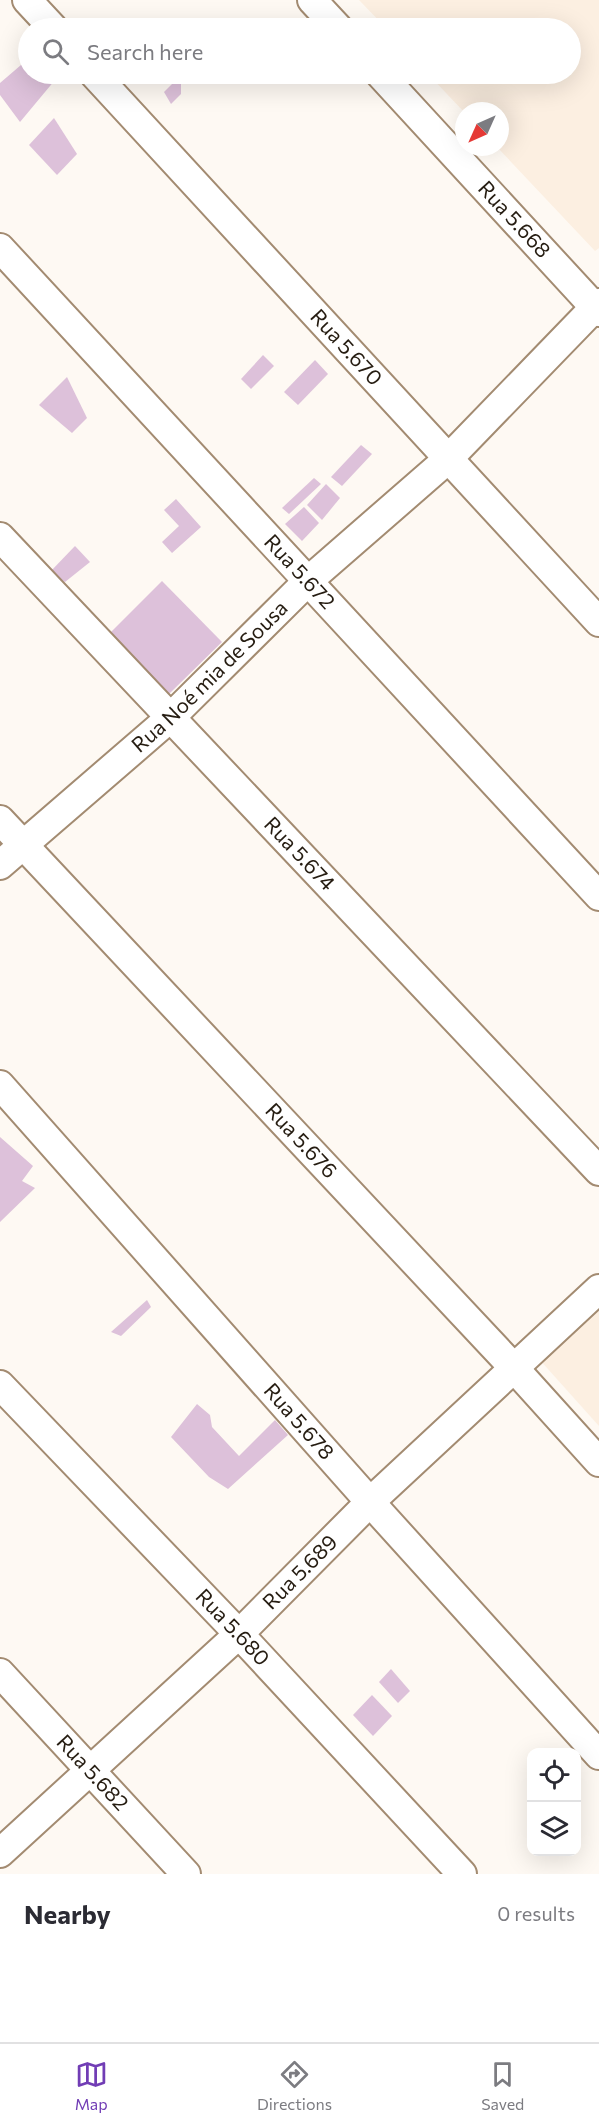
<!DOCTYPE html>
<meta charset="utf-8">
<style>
:root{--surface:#fff;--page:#f7f7f7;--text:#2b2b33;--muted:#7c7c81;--line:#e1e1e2;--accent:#713db5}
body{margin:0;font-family:Commissioner,sans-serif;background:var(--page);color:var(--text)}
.controls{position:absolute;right:18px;bottom:18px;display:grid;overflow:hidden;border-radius:12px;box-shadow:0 6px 24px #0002}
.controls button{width:54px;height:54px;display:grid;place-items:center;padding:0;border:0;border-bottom:2px solid var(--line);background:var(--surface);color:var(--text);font:30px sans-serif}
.compass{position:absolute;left:455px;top:102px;width:54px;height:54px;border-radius:50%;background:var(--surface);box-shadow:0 6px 24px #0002;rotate:225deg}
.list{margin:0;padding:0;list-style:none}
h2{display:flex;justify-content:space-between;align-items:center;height:78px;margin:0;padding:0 24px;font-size:26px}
h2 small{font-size:20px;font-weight:400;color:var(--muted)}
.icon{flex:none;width:33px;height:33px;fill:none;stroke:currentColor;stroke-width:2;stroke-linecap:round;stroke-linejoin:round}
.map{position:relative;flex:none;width:599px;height:1874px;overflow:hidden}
.search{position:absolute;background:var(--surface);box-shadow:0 6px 24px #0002;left:18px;right:18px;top:18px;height:66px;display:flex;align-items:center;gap:15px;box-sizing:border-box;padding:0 21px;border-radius:33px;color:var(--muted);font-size:22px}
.sheet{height:168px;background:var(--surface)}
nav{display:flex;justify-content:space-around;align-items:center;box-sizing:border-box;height:84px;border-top:2px solid var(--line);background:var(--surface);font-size:16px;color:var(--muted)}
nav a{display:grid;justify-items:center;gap:3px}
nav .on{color:var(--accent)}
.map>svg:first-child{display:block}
.built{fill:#fcefe1}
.building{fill:#ddc1da}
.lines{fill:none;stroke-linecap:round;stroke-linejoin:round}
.minor-casing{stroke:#a38b71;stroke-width:32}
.minor{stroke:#fff;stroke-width:28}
.labels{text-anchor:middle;stroke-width:6;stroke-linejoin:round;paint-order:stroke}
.street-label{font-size:21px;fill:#251c11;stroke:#fef9f3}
</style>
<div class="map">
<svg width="599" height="1874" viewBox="0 0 599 1874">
<rect width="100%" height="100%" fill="#fef9f3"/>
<g class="built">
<polygon points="359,0 599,0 599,248 595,251 497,147 500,147 500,111 464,112 428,74 570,74 570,28 386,28"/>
<polygon points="599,1303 599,1426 539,1359"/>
</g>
<g class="building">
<polygon points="28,59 28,74 50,74 55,80 20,122 0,95 0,83"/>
<polygon points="181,75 181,94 171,104 164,92"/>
<polygon points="54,118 77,154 57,175 29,145"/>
<polygon points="263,355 274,366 251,389 241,379"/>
<polygon points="315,360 328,374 298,405 284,392"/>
<polygon points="67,377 87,418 72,433 39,405"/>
<polygon points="361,445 372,454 342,486 331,477"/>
<polygon points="314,478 321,484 289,514 282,508"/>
<polygon points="326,484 340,498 322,520 307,505"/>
<polygon points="176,499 201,527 172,553 162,542 179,526 164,510"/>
<polygon points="304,507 319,523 302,541 285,524"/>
<polygon points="75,546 90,562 65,582 50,572"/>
<polygon points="162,581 222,642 169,694 109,634"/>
<polygon points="0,1137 33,1166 22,1181 35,1188 0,1222"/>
<polygon points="147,1300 151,1307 121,1336 111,1332"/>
<polygon points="197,1404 210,1415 212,1427 239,1456 275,1420 288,1435 228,1489 209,1477 171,1437"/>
<polygon points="391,1669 410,1691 398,1703 379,1682"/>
<polygon points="372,1695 392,1716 373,1736 353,1715"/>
</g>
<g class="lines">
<g class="minor-casing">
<g id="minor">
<polyline points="27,0 53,28"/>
<polyline points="312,0 338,28"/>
<path id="s1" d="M94 74 599 622"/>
<path id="s2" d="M380 74 599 312"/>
<path id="s3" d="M0 248 599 896"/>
<path id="s4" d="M0 537 599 1171"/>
<path id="s5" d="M0 820 514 1368 599 1462"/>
<path id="s6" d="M0 865 170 718 308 581 448 459 599 303"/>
<path id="s7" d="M0 1085 370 1502 599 1755"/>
<path id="s8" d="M0 1385 239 1634 462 1874"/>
<path id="s9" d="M0 1673 186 1874"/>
<path id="s10" d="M0 1853 239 1634 370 1502 599 1289"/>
</g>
</g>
<use href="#minor" class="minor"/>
</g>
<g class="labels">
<g class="street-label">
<text dy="7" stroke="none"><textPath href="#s2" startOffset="198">Rua 5.668</textPath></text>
<text dy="7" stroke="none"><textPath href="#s1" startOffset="372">Rua 5.670</textPath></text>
<text dy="7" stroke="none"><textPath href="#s3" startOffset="441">Rua 5.672</textPath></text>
<text dy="7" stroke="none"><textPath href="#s6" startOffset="282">Rua Noé mia de Sousa</textPath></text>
<text dy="7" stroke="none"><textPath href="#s4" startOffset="436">Rua 5.674</textPath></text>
<text dy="7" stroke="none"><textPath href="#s5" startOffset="440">Rua 5.676</textPath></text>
<text dy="7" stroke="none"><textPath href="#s7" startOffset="450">Rua 5.678</textPath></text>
<text dy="7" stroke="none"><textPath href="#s10" startOffset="411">Rua 5.689</textPath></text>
<text dy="7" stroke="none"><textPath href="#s8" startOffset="336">Rua 5.680</textPath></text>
<text dy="7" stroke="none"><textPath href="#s9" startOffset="136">Rua 5.682</textPath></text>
</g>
</g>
</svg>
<div class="controls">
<button><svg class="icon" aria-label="locate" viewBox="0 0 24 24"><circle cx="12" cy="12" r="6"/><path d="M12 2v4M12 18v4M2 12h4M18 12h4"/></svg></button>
<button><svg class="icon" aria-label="layers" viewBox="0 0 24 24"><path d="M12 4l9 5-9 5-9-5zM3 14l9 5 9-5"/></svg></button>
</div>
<svg class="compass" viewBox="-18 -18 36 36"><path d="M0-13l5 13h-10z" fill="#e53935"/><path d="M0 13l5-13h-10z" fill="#7c7c81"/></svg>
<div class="search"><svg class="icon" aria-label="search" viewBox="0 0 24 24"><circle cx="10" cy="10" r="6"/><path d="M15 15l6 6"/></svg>Search here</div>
</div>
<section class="sheet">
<h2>Nearby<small>0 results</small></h2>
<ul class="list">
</ul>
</section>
<nav>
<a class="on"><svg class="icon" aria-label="map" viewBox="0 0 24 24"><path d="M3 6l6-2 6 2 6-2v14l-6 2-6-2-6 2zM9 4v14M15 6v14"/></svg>Map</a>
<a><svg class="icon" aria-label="directions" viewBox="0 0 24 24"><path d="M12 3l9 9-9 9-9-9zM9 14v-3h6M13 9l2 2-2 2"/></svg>Directions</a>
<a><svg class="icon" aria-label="saved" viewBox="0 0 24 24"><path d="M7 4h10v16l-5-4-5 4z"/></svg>Saved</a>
</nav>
